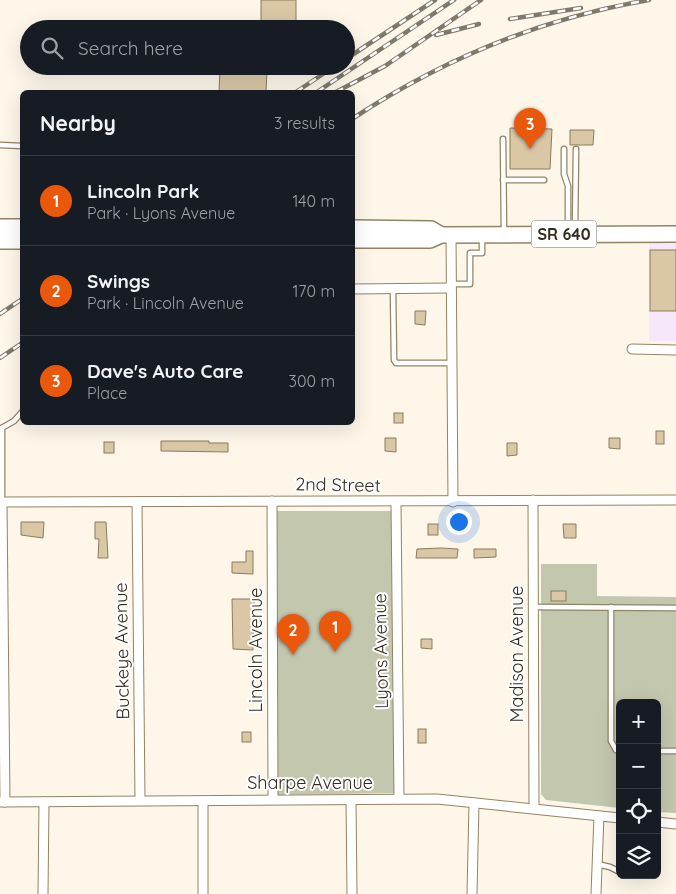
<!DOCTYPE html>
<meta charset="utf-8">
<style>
:root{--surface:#171b24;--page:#20242c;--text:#f1f3f6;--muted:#9ea1a6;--line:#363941;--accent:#ea580c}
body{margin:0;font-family:Quicksand,sans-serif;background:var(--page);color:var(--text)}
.controls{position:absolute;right:15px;bottom:15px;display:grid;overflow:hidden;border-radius:8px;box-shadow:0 5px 20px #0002}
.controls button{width:45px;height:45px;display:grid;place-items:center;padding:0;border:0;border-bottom:1px solid var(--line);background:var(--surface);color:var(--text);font:25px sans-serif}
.you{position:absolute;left:458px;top:521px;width:18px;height:18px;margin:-12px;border:4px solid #fff;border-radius:50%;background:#1a73e8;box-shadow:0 0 0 8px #1a73e833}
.badge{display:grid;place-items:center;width:32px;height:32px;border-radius:50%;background:var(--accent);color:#fff;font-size:16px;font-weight:700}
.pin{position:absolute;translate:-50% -41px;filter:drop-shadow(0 1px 2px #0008)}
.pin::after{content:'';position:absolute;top:26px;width:18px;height:15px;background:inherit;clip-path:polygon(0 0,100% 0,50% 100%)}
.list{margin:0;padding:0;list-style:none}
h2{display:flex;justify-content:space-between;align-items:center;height:65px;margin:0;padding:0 20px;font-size:21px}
h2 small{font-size:16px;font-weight:400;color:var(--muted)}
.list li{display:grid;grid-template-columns:32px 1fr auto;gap:15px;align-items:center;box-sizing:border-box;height:90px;padding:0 20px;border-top:1px solid var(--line)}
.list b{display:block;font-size:19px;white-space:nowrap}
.list p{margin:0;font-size:16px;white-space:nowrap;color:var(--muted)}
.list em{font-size:16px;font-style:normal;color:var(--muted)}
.icon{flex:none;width:28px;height:28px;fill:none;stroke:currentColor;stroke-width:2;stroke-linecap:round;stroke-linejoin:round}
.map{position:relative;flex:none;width:676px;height:894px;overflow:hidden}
.search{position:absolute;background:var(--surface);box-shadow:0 5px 20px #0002;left:20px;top:20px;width:335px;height:55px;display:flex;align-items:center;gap:12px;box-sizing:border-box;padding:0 18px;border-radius:28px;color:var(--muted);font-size:19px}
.panel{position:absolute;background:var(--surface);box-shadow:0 5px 20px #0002;left:20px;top:90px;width:335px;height:335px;border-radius:8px}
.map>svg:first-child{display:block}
.commercial{fill:#f7e7fa}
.green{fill:#c3c7ae}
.building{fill:#d9c7a5;stroke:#8b7c5e}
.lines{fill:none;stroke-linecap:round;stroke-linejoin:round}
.service-casing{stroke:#938365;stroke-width:7}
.minor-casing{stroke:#938365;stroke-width:11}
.primary-casing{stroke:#938365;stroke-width:18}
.service{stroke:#fff;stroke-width:4.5}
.minor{stroke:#fff;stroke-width:9}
.primary{stroke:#fff;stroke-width:15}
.rail-casing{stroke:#7f786b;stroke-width:4.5}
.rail{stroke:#fff;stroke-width:2.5;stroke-dasharray:8;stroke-linecap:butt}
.labels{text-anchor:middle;stroke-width:4;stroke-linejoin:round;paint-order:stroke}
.shield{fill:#fff;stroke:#706b62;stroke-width:1}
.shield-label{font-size:16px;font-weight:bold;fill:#322b1e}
.street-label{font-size:18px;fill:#322b1e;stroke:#fff}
</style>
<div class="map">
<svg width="676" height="894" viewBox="0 0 676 894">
<rect width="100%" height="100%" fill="#fdf6e9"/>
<rect class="commercial" x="649" y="241" width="27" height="100"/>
<g class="green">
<polygon points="277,511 391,511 394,793 278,795"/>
<polygon points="541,564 597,564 597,596 676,597 676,813 657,812 657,703 620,703 620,808 546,800 541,794"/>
</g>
<g class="building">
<polygon points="261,0 296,0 296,22 311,22 311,29 261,29"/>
<polygon points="220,69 267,70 266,92 219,92"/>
<polygon points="510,128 552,129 550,169 510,169"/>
<polygon points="570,130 594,130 593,145 570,145"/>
<rect x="650" y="250" width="26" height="61"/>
<polygon points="415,311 426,311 425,325 415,324"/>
<rect x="394" y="413" width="9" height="10"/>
<rect x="656" y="431" width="8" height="13"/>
<polygon points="385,438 396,438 396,452 385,451"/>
<polygon points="609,438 620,438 620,449 609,448"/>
<polygon points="161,441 209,441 209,443 228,443 228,452 161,451"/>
<rect x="104" y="442" width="10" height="11"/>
<polygon points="507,443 517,443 517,455 507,456"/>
<polygon points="21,522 44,522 43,538 21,535"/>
<polygon points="95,522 106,522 108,558 98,558 99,539 95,539"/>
<rect x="428" y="524" width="10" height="11"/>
<polygon points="563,524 576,524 576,538 564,538"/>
<polygon points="441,548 458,549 457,558 416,558 417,549"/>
<polygon points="474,549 496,549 496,557 474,558"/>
<polygon points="246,551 253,551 253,574 232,573 232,562 246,562"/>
<rect x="551" y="591" width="15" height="10"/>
<polygon points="232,599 254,599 253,650 233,649"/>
<polygon points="421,639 432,639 432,649 421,648"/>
<rect x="418" y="729" width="8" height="14"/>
<rect x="242" y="732" width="9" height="10"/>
</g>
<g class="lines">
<g class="service-casing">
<g id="service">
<polyline points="503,139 504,233"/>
<polyline points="0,145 22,146"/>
<polyline points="564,149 564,174 568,186 568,233"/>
<polyline points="503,180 544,180"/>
<polyline points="575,233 576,149"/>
<polyline points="452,284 470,284 470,253 482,253 482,238"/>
<polyline points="393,289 394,360 396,363 451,363"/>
<polyline points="0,429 14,421 22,412"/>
<polyline points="2,502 2,428"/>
<polyline points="533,607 676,608"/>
<polyline points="611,607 611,741 616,750 620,751"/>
<polyline points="657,751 676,751"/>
<polyline points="597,864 610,867 620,872"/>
</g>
</g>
<g class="minor-casing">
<g id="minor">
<polyline points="451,235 453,502"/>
<polyline points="352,289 450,288"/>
<polyline points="632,349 676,350"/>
<polyline points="533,500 534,808"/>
<polyline points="272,501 273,799"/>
<polyline points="0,502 676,500"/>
<polyline points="2,502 5,802"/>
<polyline points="137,502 140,800"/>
<polyline points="396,502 399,799"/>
<polyline points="351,800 352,894"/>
<polyline points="0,802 437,799 620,818"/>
<polyline points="657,822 676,824"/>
<polyline points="43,894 44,802"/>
<polyline points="203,894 203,801"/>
<polyline points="472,894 474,803"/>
<polyline points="596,894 599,816"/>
</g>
</g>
<g class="primary-casing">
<g id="primary">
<polyline points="0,227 22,227"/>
<polyline points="352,228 431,229 441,235"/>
<polyline points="352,240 430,240 441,235 676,234"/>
<polyline points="0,241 22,241"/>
</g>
</g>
<use href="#service" class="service"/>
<use href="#minor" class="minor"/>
<use href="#primary" class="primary"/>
<g class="rail-casing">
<g id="rail">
<polyline points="510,19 581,8"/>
<polyline points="436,35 479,24"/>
<polyline points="346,59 435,0"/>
<polyline points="296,92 335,66"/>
<polyline points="317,92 454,0"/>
<polyline points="336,92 385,66 481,0"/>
<path d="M352 119C443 59 542 18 649 0"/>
<polyline points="0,314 22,299"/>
<polyline points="0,358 22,343"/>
</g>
</g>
<use href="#rail" class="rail"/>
</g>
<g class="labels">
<rect class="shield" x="531.5" y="220.5" width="65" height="27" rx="4"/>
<g class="shield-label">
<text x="564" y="240">SR 640</text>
</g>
<g class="street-label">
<text transform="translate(338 485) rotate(1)" y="6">2nd Street</text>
<text transform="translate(256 650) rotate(-90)" y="6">Lincoln Avenue</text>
<text transform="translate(122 651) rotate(-91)" y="6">Buckeye Avenue</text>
<text transform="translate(381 651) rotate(-91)" y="6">Lyons Avenue</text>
<text transform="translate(517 654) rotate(-90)" y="6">Madison Avenue</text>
<text x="310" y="789">Sharpe Avenue</text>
</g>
</g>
</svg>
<div class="controls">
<button>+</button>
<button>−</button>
<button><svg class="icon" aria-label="locate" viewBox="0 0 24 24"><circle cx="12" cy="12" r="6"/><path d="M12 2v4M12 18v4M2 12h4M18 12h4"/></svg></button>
<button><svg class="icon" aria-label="layers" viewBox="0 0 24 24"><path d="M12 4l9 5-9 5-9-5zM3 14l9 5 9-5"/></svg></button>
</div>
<div class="you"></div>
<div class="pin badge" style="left:335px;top:652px">1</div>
<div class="pin badge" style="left:293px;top:655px">2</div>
<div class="pin badge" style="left:530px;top:149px">3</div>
<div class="search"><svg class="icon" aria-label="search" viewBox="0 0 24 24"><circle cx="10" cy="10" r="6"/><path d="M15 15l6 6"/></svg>Search here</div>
<section class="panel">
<h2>Nearby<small>3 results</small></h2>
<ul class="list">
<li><span class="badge">1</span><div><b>Lincoln Park</b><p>Park · Lyons Avenue</p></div><em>140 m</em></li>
<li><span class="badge">2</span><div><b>Swings</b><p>Park · Lincoln Avenue</p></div><em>170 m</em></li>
<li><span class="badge">3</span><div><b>Dave's Auto Care</b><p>Place</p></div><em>300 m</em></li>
</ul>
</section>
</div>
